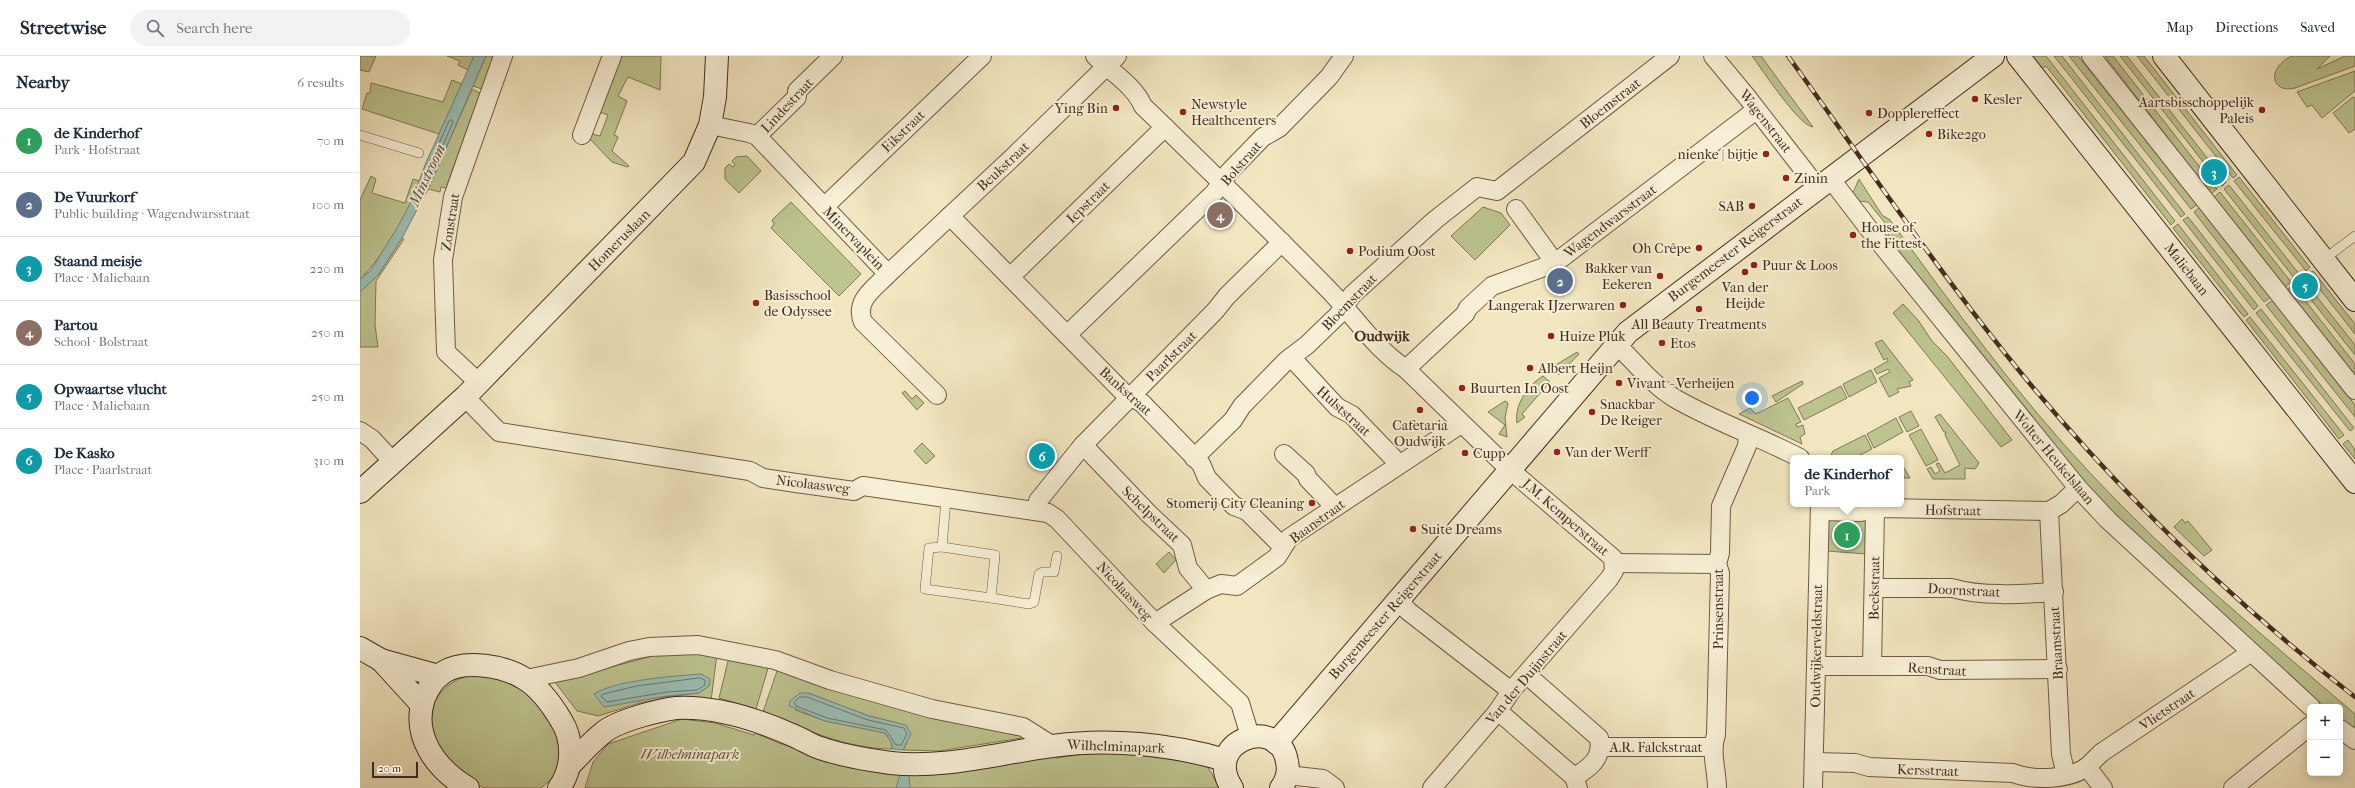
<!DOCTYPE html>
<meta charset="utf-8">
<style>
:root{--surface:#fff;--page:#f2f2f3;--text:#1f2937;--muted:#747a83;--line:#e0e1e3;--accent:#b45309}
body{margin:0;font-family:"IM FELL French Canon",serif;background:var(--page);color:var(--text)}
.controls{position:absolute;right:12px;bottom:12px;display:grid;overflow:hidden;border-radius:6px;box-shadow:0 2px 10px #0003}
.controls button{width:36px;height:36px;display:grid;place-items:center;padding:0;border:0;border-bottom:1px solid var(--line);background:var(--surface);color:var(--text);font:20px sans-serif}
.scale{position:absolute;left:12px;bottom:10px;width:46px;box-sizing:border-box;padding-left:4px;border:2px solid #442c1d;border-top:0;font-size:11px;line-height:14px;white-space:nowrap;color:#442c1d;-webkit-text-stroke:3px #f7efd6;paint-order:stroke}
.you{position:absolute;left:1392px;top:342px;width:14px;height:14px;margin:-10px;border:3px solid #fff;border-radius:50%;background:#1a73e8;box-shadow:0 0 0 6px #1a73e833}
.badge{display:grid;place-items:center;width:26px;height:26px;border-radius:50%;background:var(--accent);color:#fff;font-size:13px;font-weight:700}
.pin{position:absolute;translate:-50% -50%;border:2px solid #fff;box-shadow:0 1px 4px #0006}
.popup{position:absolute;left:1430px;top:399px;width:114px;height:52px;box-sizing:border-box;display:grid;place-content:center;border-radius:6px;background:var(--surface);filter:drop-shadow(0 1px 3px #0005);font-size:13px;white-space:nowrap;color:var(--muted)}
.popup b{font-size:15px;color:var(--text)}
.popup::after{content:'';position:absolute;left:50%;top:100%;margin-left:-8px;border:8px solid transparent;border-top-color:var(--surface)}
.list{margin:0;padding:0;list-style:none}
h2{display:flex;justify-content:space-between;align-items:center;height:52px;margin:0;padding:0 16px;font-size:17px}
h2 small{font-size:13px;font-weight:400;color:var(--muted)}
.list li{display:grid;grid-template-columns:26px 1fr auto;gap:12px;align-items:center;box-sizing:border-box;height:64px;padding:0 16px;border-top:1px solid var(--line)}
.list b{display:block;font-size:15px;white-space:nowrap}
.list p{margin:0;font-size:13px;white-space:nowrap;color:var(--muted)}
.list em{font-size:13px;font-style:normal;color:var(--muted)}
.icon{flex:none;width:22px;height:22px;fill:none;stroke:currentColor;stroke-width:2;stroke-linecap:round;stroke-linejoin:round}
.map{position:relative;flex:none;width:1995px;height:732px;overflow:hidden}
header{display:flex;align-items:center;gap:24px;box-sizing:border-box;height:56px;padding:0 20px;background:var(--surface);border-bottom:1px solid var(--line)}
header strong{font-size:19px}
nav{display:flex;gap:22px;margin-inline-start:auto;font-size:14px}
.search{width:280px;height:36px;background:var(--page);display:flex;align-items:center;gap:10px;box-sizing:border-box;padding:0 14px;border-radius:22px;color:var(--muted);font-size:15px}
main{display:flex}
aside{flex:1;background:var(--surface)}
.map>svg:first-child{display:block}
.green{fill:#bdc490;stroke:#807856;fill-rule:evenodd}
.water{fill:#9bbfb5;stroke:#788478}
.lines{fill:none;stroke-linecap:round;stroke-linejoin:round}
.shore{stroke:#707669;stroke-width:1}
.lane-casing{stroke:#705a46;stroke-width:10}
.street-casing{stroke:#705a46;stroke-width:20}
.secondary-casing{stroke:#442c1d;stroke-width:24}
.lane{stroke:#f7efd6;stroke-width:9}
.street{stroke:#f7efd6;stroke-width:18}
.secondary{stroke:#f7efd6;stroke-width:22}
.rail-casing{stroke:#442c1d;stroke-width:4.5}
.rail{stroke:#f7efd6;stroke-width:3;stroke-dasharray:9;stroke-linecap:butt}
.poi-dot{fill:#8f2418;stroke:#f7efd6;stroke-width:1.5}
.labels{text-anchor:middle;stroke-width:4;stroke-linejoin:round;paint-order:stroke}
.poi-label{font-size:14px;fill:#442c1d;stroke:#f7efd6;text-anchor:start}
.street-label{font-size:14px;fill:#442c1d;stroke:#f7efd6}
.park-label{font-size:14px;font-style:italic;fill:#62523a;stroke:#f7efd6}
.water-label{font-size:15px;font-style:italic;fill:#5a5143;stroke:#f7efd6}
.neighbourhood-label{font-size:15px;font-weight:bold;fill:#442c1d;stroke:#f7efd6}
</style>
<header>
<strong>Streetwise</strong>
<div class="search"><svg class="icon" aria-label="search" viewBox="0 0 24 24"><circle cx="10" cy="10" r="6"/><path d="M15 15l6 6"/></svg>Search here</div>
<nav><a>Map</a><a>Directions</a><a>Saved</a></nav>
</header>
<main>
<aside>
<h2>Nearby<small>6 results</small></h2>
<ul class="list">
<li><span class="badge" style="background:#2e9e5b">1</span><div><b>de Kinderhof</b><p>Park · Hofstraat</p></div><em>70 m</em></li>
<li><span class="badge" style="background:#5c6f8a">2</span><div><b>De Vuurkorf</b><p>Public building · Wagendwarsstraat</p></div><em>100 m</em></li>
<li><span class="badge" style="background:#0f9aa8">3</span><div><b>Staand meisje</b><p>Place · Maliebaan</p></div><em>220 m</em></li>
<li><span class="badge" style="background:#8d6e63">4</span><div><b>Partou</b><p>School · Bolstraat</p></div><em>250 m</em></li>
<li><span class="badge" style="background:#0f9aa8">5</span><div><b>Opwaartse vlucht</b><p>Place · Maliebaan</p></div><em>250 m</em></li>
<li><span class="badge" style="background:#0f9aa8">6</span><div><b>De Kasko</b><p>Place · Paarlstraat</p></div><em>310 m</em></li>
</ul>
</aside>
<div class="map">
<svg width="1995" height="732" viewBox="0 0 1995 732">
<rect width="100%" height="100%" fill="#f2e6c0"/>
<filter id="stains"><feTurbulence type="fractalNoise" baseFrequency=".005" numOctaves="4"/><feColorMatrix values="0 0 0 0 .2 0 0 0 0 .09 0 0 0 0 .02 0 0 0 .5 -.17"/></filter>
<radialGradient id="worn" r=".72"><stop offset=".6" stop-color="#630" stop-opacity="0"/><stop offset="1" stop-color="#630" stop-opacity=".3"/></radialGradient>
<g class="green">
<polygon points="0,0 16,0 9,16 0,14"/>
<polygon points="87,0 114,0 108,14 98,9 100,5"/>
<polygon points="126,0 139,0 131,7 122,33 113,30"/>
<polygon points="258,0 301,0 300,34 268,21 258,40 267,45 254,79 258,81 252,95 269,110 267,111 252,106 228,81 229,77 240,80 248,59 237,55"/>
<path d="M1392 0H1401L1453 71C1439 70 1402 13 1392 0Z"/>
<polygon points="1671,0 1686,0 1815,165 1811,169 1686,10 1681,13"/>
<polygon points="1694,0 1702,0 1825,158 1821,161"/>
<polygon points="1709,0 1718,0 1838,148 1831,153"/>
<polygon points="1745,0 1753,0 1857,133 1851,138"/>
<polygon points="1760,0 1767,0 1866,126 1862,130"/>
<polygon points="1777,0 1784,0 1877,119 1873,122"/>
<path d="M1932 0H1970L1957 13 1985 0H1995V10L1935 32C1911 38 1906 12 1932 0Z"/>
<polygon points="1995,15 1995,35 1962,62 1952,49 1947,51 1937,36"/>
<polygon points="92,24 102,28 79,78 2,53 7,37 10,37 11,27 83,46"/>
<polygon points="112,33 120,37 86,132 81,131 80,136 68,133"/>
<polygon points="1993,41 1995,42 1995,73 1989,77 1973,57"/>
<polygon points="387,100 401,115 379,137 365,123 365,112 369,108 373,111 375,109 372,105 376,101"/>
<path d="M11 120 16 123 12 137 45 147 53 123 60 125C52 151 20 205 0 223V144Z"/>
<polygon points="1879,121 1948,209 1950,211 1946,215 1874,125"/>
<path d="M1499 123 1522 159 1530 164C1594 251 1657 340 1732 419 1813 506 1905 581 1995 658V676L1980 664V651H1964L1761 465 1731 433 1527 188 1531 184 1528 180 1529 172 1508 146 1498 145 1492 139Z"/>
<polygon points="1869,129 1940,219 1935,223 1864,133"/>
<polygon points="1860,136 1931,226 1925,231 1854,141"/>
<polygon points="431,146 501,218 479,240 411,172 414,168 412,164"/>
<polygon points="1123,151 1141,157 1150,169 1115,204 1091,180"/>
<polygon points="1840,151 1911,241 1904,246 1834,156"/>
<polygon points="1828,161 1898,250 1894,254 1823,164"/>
<polygon points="1818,168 1888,258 1884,261 1813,172"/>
<polygon points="42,182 44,183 16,225 15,269 18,291 0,291 0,236 18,219"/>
<polygon points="1953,215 1995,268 1995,278 1948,218"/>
<polygon points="1942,222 1995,289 1995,299 1937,226"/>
<polygon points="1933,229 1995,308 1995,321 1927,234"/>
<polygon points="1913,244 1995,349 1995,361 1906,249"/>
<polygon points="1543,248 1558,264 1572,285 1587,300 1652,384 1641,391 1533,257"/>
<polygon points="1901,253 1994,372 1990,375 1896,257"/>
<polygon points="1890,261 1984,379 1979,383 1886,264"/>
<polygon points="1522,284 1553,324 1549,326 1551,330 1537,333 1539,336 1529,341 1519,322 1530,316 1528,313 1517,318 1514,313 1528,305 1527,302 1524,304 1515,287"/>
<polygon points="1217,296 1219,298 1199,319 1193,313 1194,310"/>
<polygon points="1511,314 1517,326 1489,341 1483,328"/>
<path d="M1183 320 1190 326 1162 358 1165 361 1157 367C1154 349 1168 329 1183 320Z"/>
<polygon points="1442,325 1443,328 1416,346 1412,340"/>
<polygon points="1481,330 1487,342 1444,364 1438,352"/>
<polygon points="545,335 552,343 556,339 564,347 557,354 542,337"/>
<polygon points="1428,342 1441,366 1436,368 1437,371 1443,369 1445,378 1440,381 1442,388 1379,358 1390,352 1396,358"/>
<polygon points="1145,345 1148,347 1145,362 1147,381 1139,378 1145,369 1128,356"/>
<polygon points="1551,355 1559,370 1547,376 1539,361"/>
<polygon points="1580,358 1619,407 1615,413 1605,412 1605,423 1573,423 1567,413 1571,411 1575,418 1580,415 1576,408 1579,407 1585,417 1600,409 1585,379 1586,376 1584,376 1575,361"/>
<polygon points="1536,362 1543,376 1514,392 1507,378"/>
<polygon points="1561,373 1578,404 1566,410 1549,379"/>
<polygon points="1505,379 1512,393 1494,402 1472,402 1471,399 1473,395"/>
<polygon points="1988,384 1995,394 1995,403 1983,388"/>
<polygon points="562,387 575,400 566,408 554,395"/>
<polygon points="1541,407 1550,422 1541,422"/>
<polygon points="1469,462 1507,462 1506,498 1467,495"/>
<polygon points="1822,463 1825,467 1828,465 1852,494 1844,500 1814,471"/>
<polygon points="809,496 816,504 804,517 796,508"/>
<path d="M315 594 357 598 351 645 308 642 280 647 238 660 217 655 195 626ZM349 630 339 637 278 644Z"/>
<polygon points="369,601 409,609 396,653 359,642"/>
<path d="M418 612 668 681 579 695 543 694 547 686 538 667 509 660 448 637 435 654 465 665 525 677 531 686 532 693C487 693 444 673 403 656Z"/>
<path d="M114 619C134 621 164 628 178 643 187 653 196 676 203 689L195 720 181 732C164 732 143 732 126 732 111 729 100 719 91 708 87 702 79 696 76 689 59 657 80 623 114 619Z"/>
<polygon points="322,663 355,667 394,679 395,677 419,687 477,706 695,700 696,702 733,697 777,696 846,709 851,716 859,732 225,732 233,706 248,688"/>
</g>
<g class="water">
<polygon points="114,0 126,0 68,133 42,182 18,219 0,236 0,223 11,214 37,172 53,142 65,109"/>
<path d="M341 618 350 623 349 630 339 637 307 640 244 651 234 638C256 624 314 620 341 618Z"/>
<polygon points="440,637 448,637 509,660 546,669 551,678 543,694 532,693 531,686 525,677 465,665 429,650 430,645"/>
<polygon points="540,718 549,719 550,732 536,732"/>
</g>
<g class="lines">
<g class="shore">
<polygon points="92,64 93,66 70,120 67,120 69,110 89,65"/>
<polygon points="340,622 345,624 345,629 337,634 307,636 247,646 241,640 243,638 277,630"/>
<polygon points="440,641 447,641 508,664 544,672 547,678 541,689 536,689 526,674 467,662 436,650 434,647"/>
</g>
<g class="lane-casing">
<g id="lane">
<polyline points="0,79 59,97"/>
<polyline points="1963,204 1995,180"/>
<polyline points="586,443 582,491 635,499 631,542 669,548 674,546 679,518 683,516 694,516 697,500"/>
<polyline points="582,491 569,492 565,533 631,542"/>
</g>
</g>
<g class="street-casing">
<g id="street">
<path d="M735 0C751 16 774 29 783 50 845 110 907 171 967 232 993 258 1015 293 1046 313L1149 413 1253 502 1254 515 1249 523 1151 635 1138 655 1072 732"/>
<polyline points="1353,0 1387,41 1457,131"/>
<polyline points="1731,0 1995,334"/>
<path d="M350 69 389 77 397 80 528 218C515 232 494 244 503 266L577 339"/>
<polyline points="222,79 252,0"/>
<polyline points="397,80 437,41 437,35 473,0"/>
<polyline points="1470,122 1512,177 1718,432 1748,464 1951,651"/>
<polyline points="464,151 622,0"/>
<polyline points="1156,153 1195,207"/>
<polyline points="590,160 763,336 782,347 841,408 847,422 874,450 887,455 923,491"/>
<polyline points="528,218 653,101 757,0"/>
<polyline points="650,221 805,71"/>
<polyline points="707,279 854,137 869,116 903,81 919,72 969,21 984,0"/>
<path d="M1256 288C1276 307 1292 329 1316 343 1356 366 1400 381 1440 402"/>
<polyline points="931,301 977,351 992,359 1039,408"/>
<polyline points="1046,313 1105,258 1108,252 1132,230 1195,207 1396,54"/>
<polyline points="119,327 86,296 83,204 93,141 143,0"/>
<polyline points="105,341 139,376 390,415 403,422 436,427 494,435 503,430 688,457 697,463 795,567 880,647 890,680"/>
<polyline points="0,375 12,383 33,406"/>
<polyline points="723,389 789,458 822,489 828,512 846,534"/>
<polyline points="924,398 946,418 948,423 975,451"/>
<polyline points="834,402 873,364 882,350 926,305 947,289 978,259 992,239 1075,164 1117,131 1137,135 1310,0"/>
<polyline points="677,454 678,445 723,389 855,255 867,240 922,186"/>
<polyline points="1460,455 1501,456 1522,452 1689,455 1701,448 1718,432"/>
<polyline points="1689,455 1701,698 1706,719"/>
<polyline points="1254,507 1357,508"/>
<path d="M1514 532H1592C1622 541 1663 538 1694 536"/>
<polyline points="1038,543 1048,555 1151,635"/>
<polyline points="795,567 846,534 861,528 877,530 917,501 929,482 1101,368"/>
<polyline points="1456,610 1568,610 1580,614 1698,613"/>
<polyline points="1512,610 1515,454"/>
<path d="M1167 619 1239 682C1243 702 1230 712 1214 721"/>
<polyline points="166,623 219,612 269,595 289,591 338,589 415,604 470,624 572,653 663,671 693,690"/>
<polyline points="1138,655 1214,721 1218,732"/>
<polyline points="1980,673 1995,684"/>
<polyline points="1240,691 1352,691"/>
<path d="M1454 706 1495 707 1509 711 1653 717C1673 725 1710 724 1728 710 1732 706 1737 701 1741 697L1890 597"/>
<polyline points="1727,711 1743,732"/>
<polyline points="927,719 963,723 975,732"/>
<path d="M1357 732C1357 714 1350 696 1356 679L1360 517 1357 508 1360 497 1361 450 1387 390 1388 379"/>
<polyline points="1453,732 1460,448"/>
<polyline points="1873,732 1950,670"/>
</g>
</g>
<g class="secondary-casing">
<g id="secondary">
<polyline points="1658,0 1995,426"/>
<polyline points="1804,0 1995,244"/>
<polyline points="0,436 105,341 334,106 350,69 355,41 357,0"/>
<polyline points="0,592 21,604 79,620"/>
<polyline points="21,604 62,649"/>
<polyline points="916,687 1268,276 1633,0"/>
<path d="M210 709C221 698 232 685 244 676 257 665 299 654 316 652 356 650 396 663 432 679 442 683 451 689 460 692 483 700 508 704 531 707 584 713 639 697 692 690 749 682 811 688 865 704"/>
<path d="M108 732C76 713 51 680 64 642 68 632 74 622 84 616 105 603 145 610 165 623 180 632 192 649 201 664 214 684 213 713 199 732"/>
<path d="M872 732C841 684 920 658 927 706 929 715 927 724 921 732"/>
</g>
</g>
<use href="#lane" class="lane"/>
<use href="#street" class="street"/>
<use href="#secondary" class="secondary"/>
<g class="rail-casing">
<path id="rail" d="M1428 0C1506 108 1581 220 1666 323 1764 441 1874 547 1995 641"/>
</g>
<use href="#rail" class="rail"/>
</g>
<g class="poi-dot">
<circle cx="1615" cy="43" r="4"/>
<circle cx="756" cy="52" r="4"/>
<circle cx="1902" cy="54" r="4"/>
<circle cx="823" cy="56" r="4"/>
<circle cx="1509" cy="57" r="4"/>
<circle cx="1569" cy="78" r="4"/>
<circle cx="1406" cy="98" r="4"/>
<circle cx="1426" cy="122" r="4"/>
<circle cx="1392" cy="150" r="4"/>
<circle cx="1493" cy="179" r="4"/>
<circle cx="1339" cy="192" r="4"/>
<circle cx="990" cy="195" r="4"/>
<circle cx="1394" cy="209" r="4"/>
<circle cx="1385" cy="216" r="4"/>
<circle cx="1300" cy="220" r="4"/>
<circle cx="396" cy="247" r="4"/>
<circle cx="1263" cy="249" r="4"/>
<circle cx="1339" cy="253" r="4"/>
<circle cx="1191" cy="280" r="4"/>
<circle cx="1302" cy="287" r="4"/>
<circle cx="1170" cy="312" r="4"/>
<circle cx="1259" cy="327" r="4"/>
<circle cx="1102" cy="332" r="4"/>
<circle cx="1060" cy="354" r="4"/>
<circle cx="1232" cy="356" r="4"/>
<circle cx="1197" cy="396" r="4"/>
<circle cx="1105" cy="397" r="4"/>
<circle cx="952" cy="447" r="4"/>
<circle cx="1053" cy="473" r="4"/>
</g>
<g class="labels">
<g class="poi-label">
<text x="1623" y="48">Kesler</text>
<text x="1894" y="51" text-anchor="end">Aartsbisschoppelijk<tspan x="1894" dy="16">Paleis</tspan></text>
<text x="831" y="53">Newstyle<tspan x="831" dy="16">Healthcenters</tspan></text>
<text x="748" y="57" text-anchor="end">Ying Bin</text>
<text x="1517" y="62">Dopplereffect</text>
<text x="1577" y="83">Bike2go</text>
<text x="1398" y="103" text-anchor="end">nienke | bijtje</text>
<text x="1434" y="127">Zinin</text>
<text x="1384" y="155" text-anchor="end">SAB</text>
<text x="1501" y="176">House of<tspan x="1501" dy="16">the Fittest</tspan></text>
<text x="1331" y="197" text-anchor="end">Oh Crêpe</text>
<text x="998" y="200">Podium Oost</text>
<text x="1402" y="214">Puur &amp; Loos</text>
<text x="1292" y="217" text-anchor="end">Bakker van<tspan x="1292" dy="16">Eekeren</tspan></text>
<text x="1385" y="236" text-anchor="middle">Van der<tspan x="1385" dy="16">Heijde</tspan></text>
<text x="404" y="244">Basisschool<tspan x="404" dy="16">de Odyssee</tspan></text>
<text x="1255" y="254" text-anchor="end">Langerak IJzerwaren</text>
<text x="1339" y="273" text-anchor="middle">All Beauty Treatments</text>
<text x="1199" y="285">Huize Pluk</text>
<text x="1310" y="292">Etos</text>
<text x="1178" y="317">Albert Heijn</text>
<text x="1267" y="332">Vivant - Verheijen</text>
<text x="1110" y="337">Buurten In Oost</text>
<text x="1240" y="353">Snackbar<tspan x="1240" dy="16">De Reiger</tspan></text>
<text x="1060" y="374" text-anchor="middle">Cafetaria<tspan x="1060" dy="16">Oudwijk</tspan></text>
<text x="1205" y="401">Van der Werff</text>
<text x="1113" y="402">Cupp</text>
<text x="944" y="452" text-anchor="end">Stomerij City Cleaning</text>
<text x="1061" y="478">Suite Dreams</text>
</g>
<g class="street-label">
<text transform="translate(1250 47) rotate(-38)" y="5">Bloemstraat</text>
<text transform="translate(427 49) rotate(-47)" y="5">Lindestraat</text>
<text transform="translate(1406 65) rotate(52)" y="5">Wagenstraat</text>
<text transform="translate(543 75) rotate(-44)" y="5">Eikstraat</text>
<text transform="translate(881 107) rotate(-49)" y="5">Bolstraat</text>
<text transform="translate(643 110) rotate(-43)" y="5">Beukstraat</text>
<text transform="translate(728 146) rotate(-44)" y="5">Iepstraat</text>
<text transform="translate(1250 165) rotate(-37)" y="5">Wagendwarsstraat</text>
<text transform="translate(90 166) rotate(-81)" y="5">Zonstraat</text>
<text transform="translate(494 182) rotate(46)" y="5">Minervaplein</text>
<text transform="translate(259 184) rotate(-45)" y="5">Homeruslaan</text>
<text transform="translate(1375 193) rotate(-37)" y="5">Burgemeester Reigerstraat</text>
<text transform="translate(1827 213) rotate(52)" y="5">Maliebaan</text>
<text transform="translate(989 246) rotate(-46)" y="5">Bloemstraat</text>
<text transform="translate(811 300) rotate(-45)" y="5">Paarlstraat</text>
<text transform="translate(766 335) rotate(42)" y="5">Bankstraat</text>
<text transform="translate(984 355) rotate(42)" y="5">Hulststraat</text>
<text transform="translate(1694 401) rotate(50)" y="5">Wolter Heukelslaan</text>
<text transform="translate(453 428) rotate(7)" y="5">Nicolaasweg</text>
<text transform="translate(1593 454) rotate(1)" y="5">Hofstraat</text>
<text transform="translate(791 458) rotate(44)" y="5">Schelpstraat</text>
<text transform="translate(1206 461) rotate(41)" y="5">J.M. Kemperstraat</text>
<text transform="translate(957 465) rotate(-36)" y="5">Baanstraat</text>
<text transform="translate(1514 532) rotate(-89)" y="5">Beekstraat</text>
<text transform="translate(1604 534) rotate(3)" y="5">Doornstraat</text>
<text transform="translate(765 535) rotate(47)" y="5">Nicolaasweg</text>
<text transform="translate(1358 553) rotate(-90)" y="5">Prinsenstraat</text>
<text transform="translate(1025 559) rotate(-49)" y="5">Burgemeester Reigerstraat</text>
<text transform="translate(1696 587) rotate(-93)" y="5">Braamstraat</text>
<text transform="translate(1456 590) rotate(-89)" y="5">Oudwijkerveldstraat</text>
<text transform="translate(1577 613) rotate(4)" y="5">Renstraat</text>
<text transform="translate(1166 621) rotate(-50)" y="5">Van der Duijnstraat</text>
<text transform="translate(1807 653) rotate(-34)" y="5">Vlietstraat</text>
<text transform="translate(756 690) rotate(2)" y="5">Wilhelminapark</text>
<text x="1296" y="696">A.R. Falckstraat</text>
<text transform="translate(1568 714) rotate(2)" y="5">Kersstraat</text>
</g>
<g class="park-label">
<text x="330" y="703">Wilhelminapark</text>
</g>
<g class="water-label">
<text transform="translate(67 119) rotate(-65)" y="5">Minstroom</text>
</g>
<g class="neighbourhood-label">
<text x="1022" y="285">Oudwijk</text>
</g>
</g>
<rect width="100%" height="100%" filter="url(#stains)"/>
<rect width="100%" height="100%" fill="url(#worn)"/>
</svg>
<div class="controls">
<button>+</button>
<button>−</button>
</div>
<div class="scale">20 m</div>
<div class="you"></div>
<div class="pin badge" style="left:1487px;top:479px;background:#2e9e5b">1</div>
<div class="popup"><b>de Kinderhof</b>Park</div>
<div class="pin badge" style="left:1200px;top:225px;background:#5c6f8a">2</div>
<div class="pin badge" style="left:1854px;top:116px;background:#0f9aa8">3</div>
<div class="pin badge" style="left:860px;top:159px;background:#8d6e63">4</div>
<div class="pin badge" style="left:1945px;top:230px;background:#0f9aa8">5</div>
<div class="pin badge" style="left:682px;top:400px;background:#0f9aa8">6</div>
</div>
</main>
